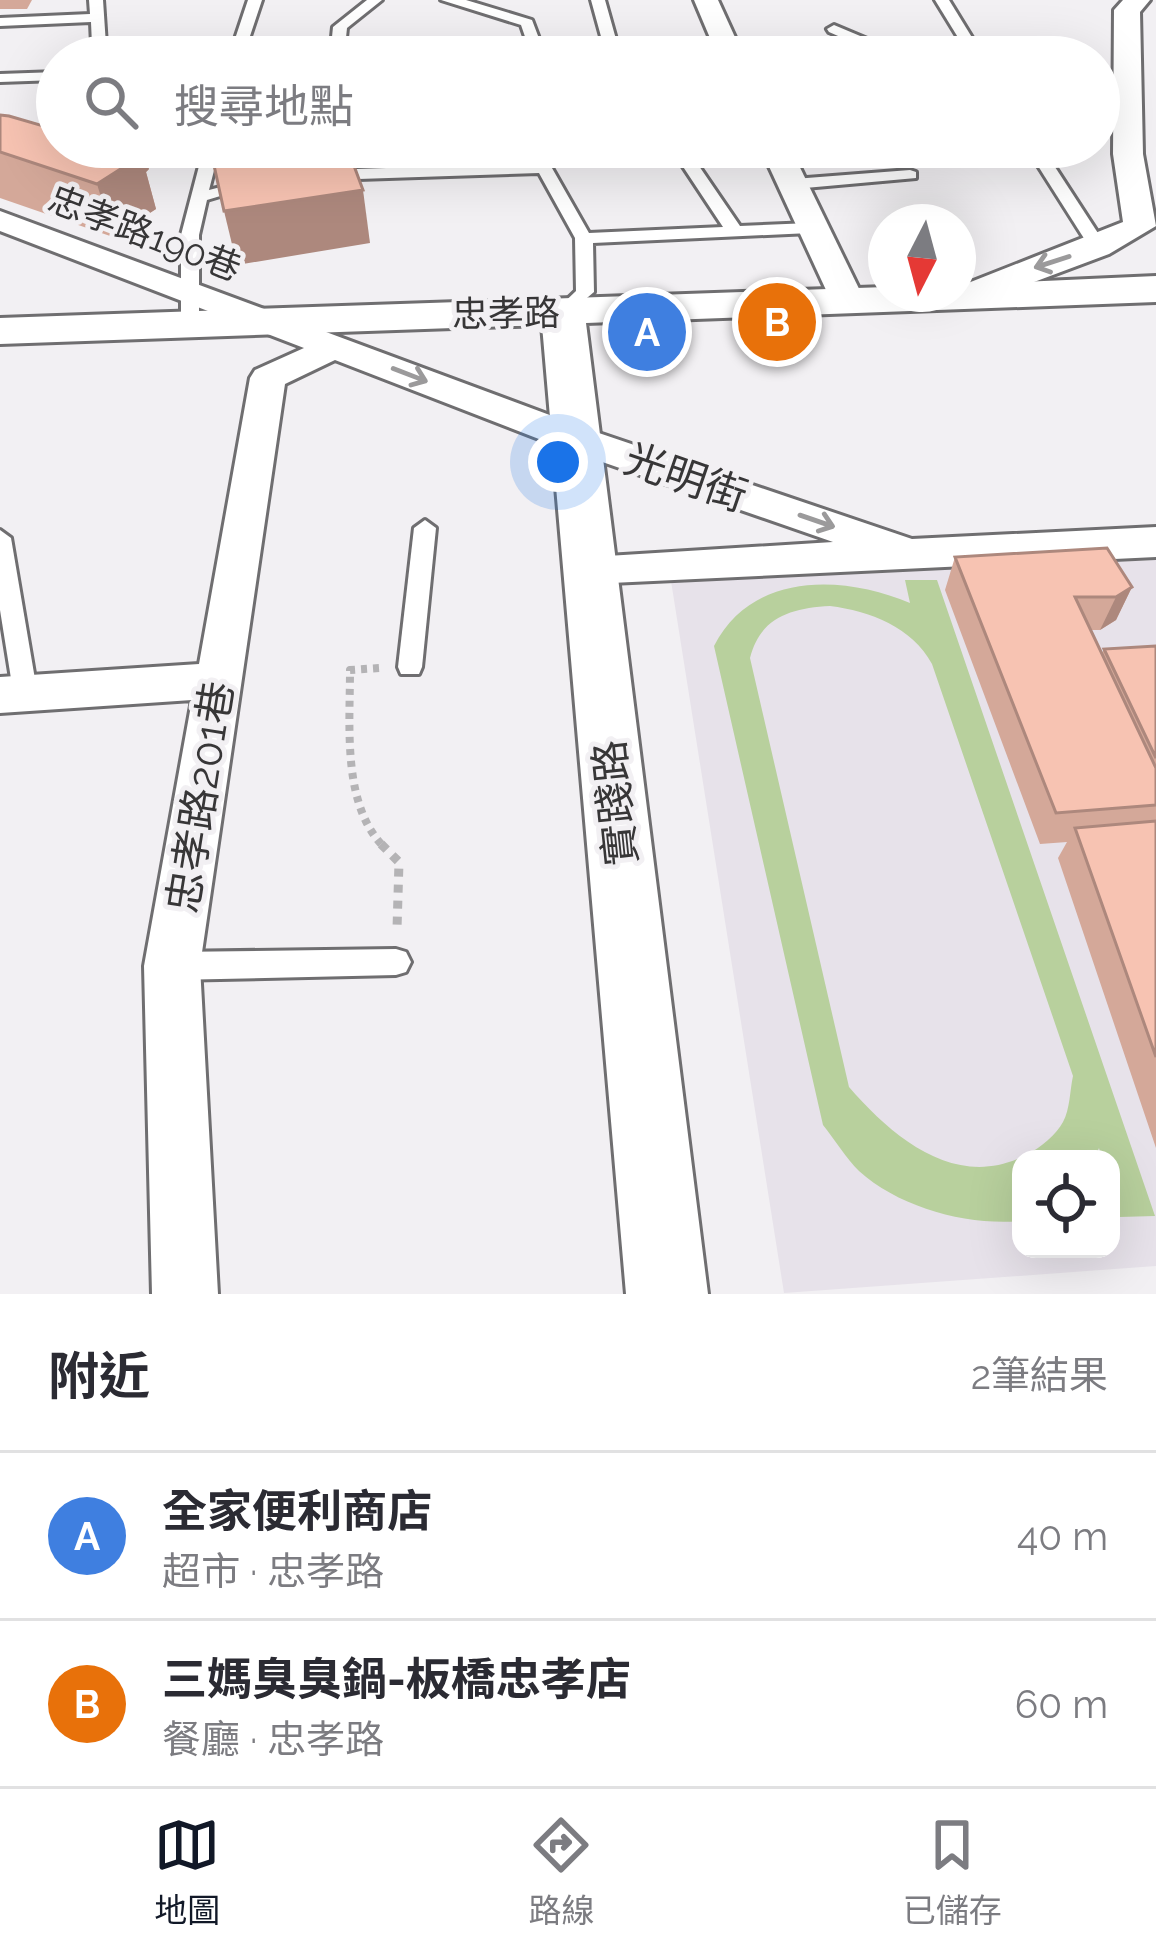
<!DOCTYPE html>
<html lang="zh-TW">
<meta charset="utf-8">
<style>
:root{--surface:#fff;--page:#f7f7f7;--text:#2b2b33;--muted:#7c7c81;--line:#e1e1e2;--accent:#111827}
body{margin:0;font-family:Raleway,"Noto Sans TC",sans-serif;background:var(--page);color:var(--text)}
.controls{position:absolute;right:36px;bottom:36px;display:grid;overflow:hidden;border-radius:24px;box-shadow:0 12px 48px #0002}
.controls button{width:108px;height:108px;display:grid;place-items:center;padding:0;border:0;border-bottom:3px solid var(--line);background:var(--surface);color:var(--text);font:60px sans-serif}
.compass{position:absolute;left:868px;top:204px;width:108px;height:108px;border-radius:50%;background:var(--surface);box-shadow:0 12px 48px #0002;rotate:186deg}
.you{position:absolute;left:558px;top:462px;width:42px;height:42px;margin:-30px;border:9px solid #fff;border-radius:50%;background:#1a73e8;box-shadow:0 0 0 18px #1a73e833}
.badge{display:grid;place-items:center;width:78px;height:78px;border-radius:50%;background:var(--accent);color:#fff;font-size:39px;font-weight:700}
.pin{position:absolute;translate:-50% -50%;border:6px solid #fff;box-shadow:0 3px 12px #0006}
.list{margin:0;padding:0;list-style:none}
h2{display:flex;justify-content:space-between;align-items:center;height:156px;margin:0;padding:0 48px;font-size:51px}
h2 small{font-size:39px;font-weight:400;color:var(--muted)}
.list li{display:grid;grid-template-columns:78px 1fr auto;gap:36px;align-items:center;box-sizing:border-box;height:168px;padding:0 48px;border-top:3px solid var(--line)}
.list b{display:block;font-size:45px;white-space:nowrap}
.list p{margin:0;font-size:39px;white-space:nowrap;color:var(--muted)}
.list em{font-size:39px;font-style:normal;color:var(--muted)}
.icon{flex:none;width:66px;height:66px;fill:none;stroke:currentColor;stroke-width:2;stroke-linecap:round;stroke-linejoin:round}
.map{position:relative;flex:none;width:1156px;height:1294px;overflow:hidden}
.search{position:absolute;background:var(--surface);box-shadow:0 12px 48px #0002;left:36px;right:36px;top:36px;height:132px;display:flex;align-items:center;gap:30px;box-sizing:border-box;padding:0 42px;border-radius:66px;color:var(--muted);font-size:45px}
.sheet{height:492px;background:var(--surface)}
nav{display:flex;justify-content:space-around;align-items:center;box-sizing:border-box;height:168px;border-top:3px solid var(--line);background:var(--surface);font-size:33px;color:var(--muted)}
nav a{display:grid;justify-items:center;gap:6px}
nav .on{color:var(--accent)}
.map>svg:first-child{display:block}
.built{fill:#e7e2ea;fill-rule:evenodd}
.green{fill:#b8d09d;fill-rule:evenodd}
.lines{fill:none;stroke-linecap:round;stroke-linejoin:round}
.service-casing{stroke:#6f6e70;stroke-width:6}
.minor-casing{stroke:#6f6e70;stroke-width:6}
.tertiary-casing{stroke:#6f6e70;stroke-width:6}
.path-far1{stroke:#b4b3b5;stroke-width:8;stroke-dasharray:6 6;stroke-linecap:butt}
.path{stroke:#b4b3b5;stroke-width:9;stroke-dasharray:8 8;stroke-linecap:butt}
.service{fill:#fff;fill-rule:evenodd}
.minor{fill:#fff;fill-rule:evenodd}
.tertiary{fill:#fff;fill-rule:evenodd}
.wall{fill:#d4a899}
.shaded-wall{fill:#ad887d}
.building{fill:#f7c3b2;stroke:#ad887d;stroke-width:3}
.oneway{stroke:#9b9a9b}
.labels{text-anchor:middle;stroke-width:10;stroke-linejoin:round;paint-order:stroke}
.far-street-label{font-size:36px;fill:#373637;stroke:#f2f0f3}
.street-label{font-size:42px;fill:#373637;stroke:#f2f0f3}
</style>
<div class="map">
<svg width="1156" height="1294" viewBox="0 0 1156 1294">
<rect width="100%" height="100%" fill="#f2f0f3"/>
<path class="built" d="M1156 560V1266L784 1293 671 581ZM1021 1159H1111V1249H1021Z"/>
<path class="green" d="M905 580H937L1155 1216 1119 1217 1111 1188V1159H1102L1099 1148 1094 1159H1021V1221C968 1226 900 1208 859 1171 846 1158 835 1140 823 1125L714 646C752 571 844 575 910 603ZM830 606C870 611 912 627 932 664L1073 1076C1070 1089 1070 1110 1063 1122 1056 1135 1041 1147 1028 1154 958 1192 894 1139 849 1087L750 658C760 618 790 608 830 606Z"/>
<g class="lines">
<g class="service-casing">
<g id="service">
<polygon points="89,0 103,0 106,45 100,57 86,57 92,45 91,22 0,26 0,18 90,14"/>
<polygon points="248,0 262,0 243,57 229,57"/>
<polygon points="367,0 382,0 347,28 344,57 330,57 333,27"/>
<polygon points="441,0 466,0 532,20 546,57 553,53 605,51 591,0 605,0 621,57 532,57 521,25"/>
<polygon points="935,0 949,0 984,57 970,57"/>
<polygon points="834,25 903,54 905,57 886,57 829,32 827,29"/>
<polygon points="57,72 57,80 0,82 0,74"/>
<polygon points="204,147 220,147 209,190 252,179 260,184 207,200 199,235 199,322 190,328 181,322 181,235"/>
<polygon points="524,147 540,147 589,233 723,227 670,147 686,147 740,226 810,223 818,228 810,233 593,243 594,292 563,318 554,312 576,291 575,238 539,173 328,180 320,175 328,170 533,163"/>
<polygon points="1026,147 1042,147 1107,247 1104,251 1092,251"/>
<polygon points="910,170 916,172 916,178 794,189 786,184 794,179"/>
<polygon points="425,520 436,528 422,667 419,674 401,674 398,667 414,528"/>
<polygon points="0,530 11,538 37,691 34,698 16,698 13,691 0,610"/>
<polygon points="396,949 406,952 411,962 406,972 396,975 172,980 162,976 157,966 162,956 172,952"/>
</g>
</g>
<g class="minor-casing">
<g id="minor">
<polygon points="694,0 718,0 744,57 718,57"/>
<polygon points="1123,0 1150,0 1140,12 1143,154 1156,226 1109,254 970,306 946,306 941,299 944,294 958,294 958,287 1123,222 1113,154 1114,10"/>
<polygon points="760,147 790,147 866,303 861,310 837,310 832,303"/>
<polygon points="0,211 590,430 912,539 1156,527 1156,557 590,584 575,580 569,569 575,558 833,542 562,448 335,360 285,384 200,966 218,1294 152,1294 144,966 192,700 0,713 0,677 199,664 250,378 255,370 304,348 0,231"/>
</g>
</g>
<g class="tertiary-casing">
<polygon id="tertiary" points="1156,276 1156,302 586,323 708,1294 626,1294 542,325 0,344 0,318 886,287 886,294 958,294 958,285"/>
</g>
<path class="path-far1" d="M379 668 350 670C350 726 342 805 384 847"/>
<polyline class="path" points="381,844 399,862 397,929"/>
<use href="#service" class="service"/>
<use href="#minor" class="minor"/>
<use href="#tertiary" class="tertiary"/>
</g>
<g class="wall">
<polygon points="0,0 32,0 27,9 0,9"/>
<polygon points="0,115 149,169 146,172 156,209 113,237 0,198"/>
<polygon points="955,557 1132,587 1116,620 1100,630 1091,630 1102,653 1104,649 1156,646 1156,1148 1058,858 1067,842 1040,844 945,590"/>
</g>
<g class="shaded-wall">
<polygon points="97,147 143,147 149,169 146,172 156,209 113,237 97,184"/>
<polygon points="363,190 370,243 237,265 224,211"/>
<polygon points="1132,587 1116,620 1100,630 1116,597"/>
</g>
<g class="building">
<polygon points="0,115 9,116 50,128 57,124 57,147 112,147 141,156 97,184 0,152"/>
<polygon points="210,147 347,147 363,190 224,211"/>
<polygon points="1107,548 1132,587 1116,597 1075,597 1156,768 1156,805 1056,813 955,557"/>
<polygon points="1156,646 1156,758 1104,649"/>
<polygon points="1156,821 1156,1057 1075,828"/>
</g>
<defs><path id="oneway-shaft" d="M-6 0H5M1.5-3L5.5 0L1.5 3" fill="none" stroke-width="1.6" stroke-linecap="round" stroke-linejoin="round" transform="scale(3)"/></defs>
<g class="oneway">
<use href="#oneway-shaft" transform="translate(1052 262) rotate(162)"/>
<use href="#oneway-shaft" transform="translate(410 375) rotate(21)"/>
<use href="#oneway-shaft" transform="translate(817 521) rotate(19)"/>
</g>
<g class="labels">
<g class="far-street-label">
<text transform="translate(145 233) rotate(21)" y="13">忠孝路190巷</text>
<text transform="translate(506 313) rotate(-1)" y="13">忠孝路</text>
</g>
<g class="street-label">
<text transform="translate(686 477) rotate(19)" y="15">光明街</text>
<text transform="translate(200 797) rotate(-81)" y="15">忠孝路201巷</text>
<text transform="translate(615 803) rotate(-96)" y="15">實踐路</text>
</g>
</g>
</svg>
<div class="controls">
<button><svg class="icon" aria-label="locate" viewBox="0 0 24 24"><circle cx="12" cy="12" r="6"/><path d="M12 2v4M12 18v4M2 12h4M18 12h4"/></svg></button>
</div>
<svg class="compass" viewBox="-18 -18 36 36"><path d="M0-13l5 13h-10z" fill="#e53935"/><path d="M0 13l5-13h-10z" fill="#7c7c81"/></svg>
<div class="you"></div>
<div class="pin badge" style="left:647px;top:332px;background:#3f7fe0">A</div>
<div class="pin badge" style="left:777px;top:322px;background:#e8710a">B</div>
<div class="search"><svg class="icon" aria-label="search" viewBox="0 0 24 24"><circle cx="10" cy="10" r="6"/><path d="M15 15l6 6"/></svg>搜尋地點</div>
</div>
<section class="sheet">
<h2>附近<small>2筆結果</small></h2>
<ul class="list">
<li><span class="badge" style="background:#3f7fe0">A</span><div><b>全家便利商店</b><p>超市 · 忠孝路</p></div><em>40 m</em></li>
<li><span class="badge" style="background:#e8710a">B</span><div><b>三媽臭臭鍋-板橋忠孝店</b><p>餐廳 · 忠孝路</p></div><em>60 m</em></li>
</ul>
</section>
<nav>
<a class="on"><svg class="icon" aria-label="map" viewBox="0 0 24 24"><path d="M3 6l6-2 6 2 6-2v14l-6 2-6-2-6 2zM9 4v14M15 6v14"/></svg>地圖</a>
<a><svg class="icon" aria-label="directions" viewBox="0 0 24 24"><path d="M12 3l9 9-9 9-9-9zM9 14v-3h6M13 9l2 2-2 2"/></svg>路線</a>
<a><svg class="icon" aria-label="saved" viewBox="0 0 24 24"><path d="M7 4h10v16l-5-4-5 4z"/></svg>已儲存</a>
</nav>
